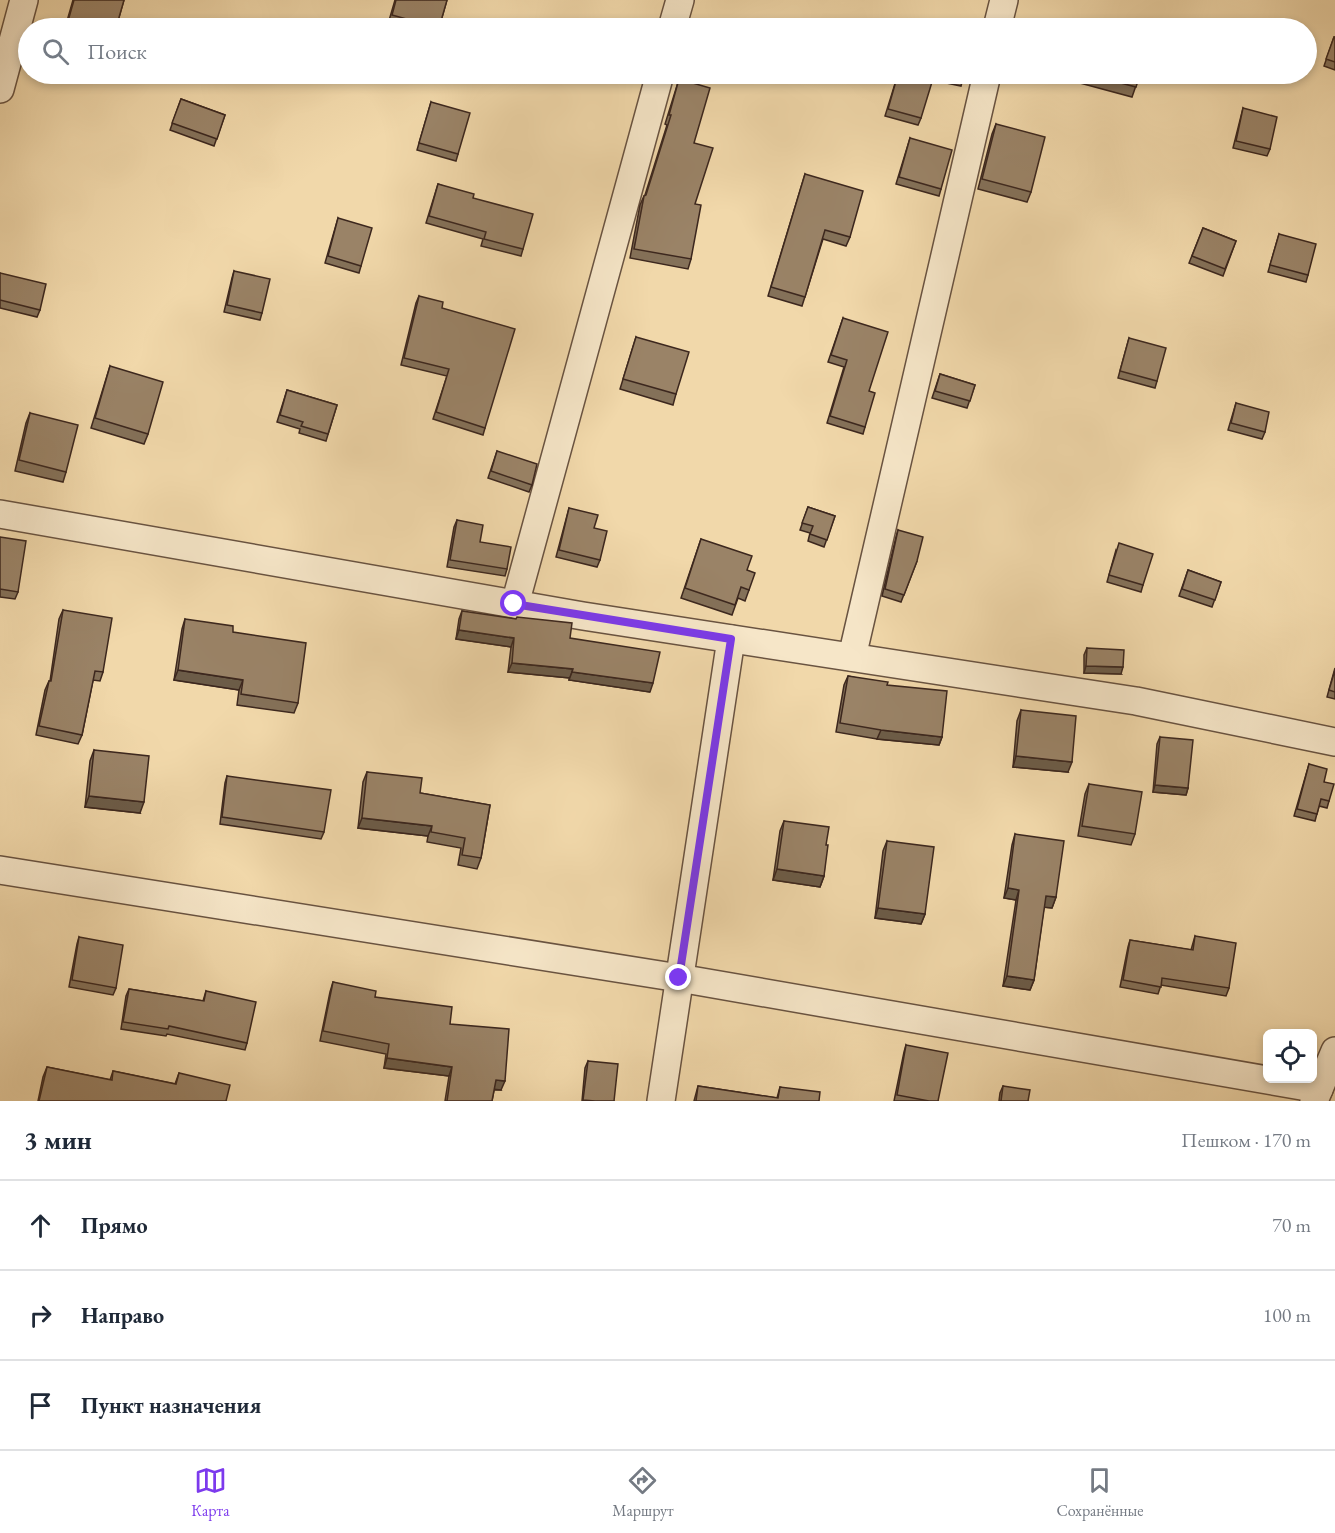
<!DOCTYPE html>
<html lang="ru">
<meta charset="utf-8">
<style>
:root{--surface:#fff;--page:#f2f2f3;--text:#1f2937;--muted:#747a83;--line:#e0e1e3;--accent:#7c3aed}
body{margin:0;font-family:"EB Garamond",serif;background:var(--page);color:var(--text)}
.controls{position:absolute;right:18px;bottom:18px;display:grid;overflow:hidden;border-radius:9px;box-shadow:0 3px 9px #0003}
.controls button{width:54px;height:54px;display:grid;place-items:center;padding:0;border:0;border-bottom:2px solid var(--line);background:var(--surface);color:var(--text);font:30px sans-serif}
.stop{position:absolute;width:18px;height:18px;margin:-14px;border:4px solid #7c3aed;border-radius:50%;background:#fff}
.stop.end{background:#7c3aed;border-color:#fff;box-shadow:0 2px 6px #0008}
.list{margin:0;padding:0;list-style:none}
h2{display:flex;justify-content:space-between;align-items:center;height:78px;margin:0;padding:0 24px;font-size:26px}
h2 small{font-size:20px;font-weight:400;color:var(--muted)}
.list li{display:grid;grid-template-columns:39px 1fr auto;gap:18px;align-items:center;box-sizing:border-box;height:90px;padding:0 24px;border-top:2px solid var(--line)}
.list b{display:block;font-size:22px;white-space:nowrap}
.list em{font-size:20px;font-style:normal;color:var(--muted)}
.icon{flex:none;width:33px;height:33px;fill:none;stroke:currentColor;stroke-width:2;stroke-linecap:round;stroke-linejoin:round}
.map{position:relative;flex:none;width:1335px;height:1101px;overflow:hidden}
.search{position:absolute;background:var(--surface);box-shadow:0 3px 9px #0003;left:18px;right:18px;top:18px;height:66px;display:flex;align-items:center;gap:15px;box-sizing:border-box;padding:0 21px;border-radius:33px;color:var(--muted);font-size:22px}
.sheet{height:348px;background:var(--surface)}
nav{display:flex;justify-content:space-around;align-items:center;box-sizing:border-box;height:84px;border-top:2px solid var(--line);background:var(--surface);font-size:16px;color:var(--muted)}
nav a{display:grid;justify-items:center;gap:3px}
nav .on{color:var(--accent)}
.map>svg:first-child{display:block}
.lines{fill:none;stroke-linecap:round;stroke-linejoin:round}
.minor-casing{stroke:#695341;stroke-width:30}
.minor{stroke:#f6e6c8;stroke-width:27}
.wall{fill:#847159;stroke:#3c271e;stroke-width:1.5}
.shaded-wall{fill:#6c5c48;stroke:#3c271e;stroke-width:1.5}
.building{fill:#9a8367;stroke:#3c271e;stroke-width:1.5}
.route{stroke:#7c3aed;stroke-width:8}
</style>
<div class="map">
<svg width="1335" height="1101" viewBox="0 0 1335 1101">
<rect width="100%" height="100%" fill="#f1d8aa"/>
<filter id="stains"><feTurbulence type="fractalNoise" baseFrequency=".00333" numOctaves="4"/><feColorMatrix values="0 0 0 0 .2 0 0 0 0 .09 0 0 0 0 .02 0 0 0 .5 -.17"/></filter>
<radialGradient id="worn" r=".72"><stop offset=".6" stop-color="#630" stop-opacity="0"/><stop offset="1" stop-color="#630" stop-opacity=".3"/></radialGradient>
<g class="lines">
<g class="minor-casing">
<g id="minor">
<polyline points="672,28 680,0"/>
<polyline points="997,28 1004,0"/>
<polyline points="0,89 24,0"/>
<polyline points="0,514 583,616 1136,701 1335,742"/>
<polyline points="515,604 660,74"/>
<polyline points="852,657 987,74"/>
<polyline points="0,870 679,978 1319,1089"/>
<polyline points="661,1101 731,639"/>
<polyline points="1314,1101 1335,1051"/>
</g>
</g>
<use href="#minor" class="minor"/>
</g>
<g class="wall">
<polygon points="73,0 124,0 116,28 65,28"/>
<polygon points="395,0 447,0 439,28 404,28 388,24"/>
<polygon points="1334,37 1335,37 1335,70 1324,66"/>
<polygon points="898,74 921,118 918,125 885,116"/>
<polygon points="923,74 964,74 961,86 922,78"/>
<polygon points="1078,74 1140,74 1132,97 1076,82"/>
<polygon points="679,79 694,143 695,204 691,259 688,269 630,258 640,205 644,196 645,195 667,125 665,124"/>
<polygon points="181,99 225,115 214,146 170,130"/>
<polygon points="431,102 458,154 456,161 417,150"/>
<polygon points="1243,108 1270,149 1267,156 1233,148"/>
<polygon points="996,124 1031,192 1027,202 978,189 992,134"/>
<polygon points="910,138 941,189 939,196 896,184"/>
<polygon points="805,174 850,237 846,246 823,239 802,306 768,296"/>
<polygon points="438,184 473,198 523,249 521,256 481,246 483,239 426,223"/>
<polygon points="338,218 361,266 359,273 325,263"/>
<polygon points="1203,228 1236,241 1223,276 1189,263"/>
<polygon points="1279,234 1308,275 1306,282 1268,272"/>
<polygon points="234,271 262,313 260,320 224,312 232,278"/>
<polygon points="0,273 40,310 37,317 0,308"/>
<polygon points="419,296 485,428 483,435 433,419 447,376 401,365 416,303"/>
<polygon points="843,318 869,391 865,427 863,434 827,423 844,367 828,362"/>
<polygon points="636,337 676,394 673,405 620,389"/>
<polygon points="1129,338 1157,381 1155,388 1118,378"/>
<polygon points="110,366 148,434 144,444 91,428"/>
<polygon points="940,374 975,385 967,408 932,398"/>
<polygon points="287,390 337,405 326,441 299,433 300,429 277,422"/>
<polygon points="1236,403 1265,432 1262,439 1228,430"/>
<polygon points="30,413 66,472 63,482 15,471 26,423"/>
<polygon points="497,451 532,485 529,492 488,478"/>
<polygon points="808,507 835,516 824,547 808,541 810,533 800,530"/>
<polygon points="569,508 594,528 600,560 597,567 556,557"/>
<polygon points="457,520 507,569 505,576 447,567 454,527"/>
<polygon points="898,530 917,561 901,602 882,596 896,537"/>
<polygon points="0,537 18,592 15,599 0,597"/>
<polygon points="701,539 747,570 749,590 745,601 738,598 732,615 681,598"/>
<polygon points="1116,550 1143,585 1141,592 1107,582"/>
<polygon points="1188,570 1221,582 1212,607 1179,596"/>
<polygon points="63,610 103,672 100,681 93,680 82,735 78,744 36,735 45,690 49,681 50,681 59,619"/>
<polygon points="462,611 570,638 650,692 569,680 570,678 508,672 511,647 456,639 459,619"/>
<polygon points="185,619 298,703 294,713 237,705 239,690 174,680 182,629"/>
<polygon points="1087,648 1121,674 1084,673 1084,655"/>
<polygon points="1335,668 1335,699 1327,697"/>
<polygon points="848,676 887,685 942,737 939,745 877,739 836,732 844,685"/>
<polygon points="1021,710 1068,772 1013,767 1017,721"/>
<polygon points="1160,737 1188,788 1186,795 1153,792 1157,744"/>
<polygon points="94,750 140,813 85,807 90,761"/>
<polygon points="1309,764 1324,782 1329,801 1327,808 1319,806 1315,821 1294,816"/>
<polygon points="367,772 420,793 490,805 481,858 477,869 458,865 461,848 427,842 428,836 358,828 363,782"/>
<polygon points="227,776 324,832 321,839 220,824 225,783"/>
<polygon points="1089,784 1135,834 1131,845 1078,836 1085,794"/>
<polygon points="784,821 826,845 824,876 820,887 773,880 780,831"/>
<polygon points="1015,834 1056,897 1052,908 1044,907 1034,980 1030,990 1003,986 1016,900 1004,898 1012,845"/>
<polygon points="887,841 925,914 921,924 875,918 883,851"/>
<polygon points="1195,936 1229,988 1226,996 1161,985 1158,994 1120,987 1128,947 1130,940 1191,950"/>
<polygon points="79,937 116,988 113,995 69,987 77,944"/>
<polygon points="333,982 450,1024 501,1090 494,1090 492,1101 445,1101 449,1076 384,1068 386,1054 320,1041 330,992"/>
<polygon points="129,989 203,1001 206,991 247,1043 245,1050 167,1034 166,1036 121,1029 126,996"/>
<polygon points="906,1045 938,1101 894,1101 904,1052"/>
<polygon points="588,1061 614,1101 582,1101 585,1068"/>
<polygon points="47,1067 110,1080 113,1071 175,1084 179,1073 226,1101 38,1101 43,1077"/>
<polygon points="698,1086 777,1098 780,1087 819,1101 694,1101"/>
<polygon points="1003,1086 1028,1101 999,1101 1000,1093"/>
</g>
<g class="shaded-wall">
<polygon points="459,630 514,638 511,647 456,639"/>
<polygon points="512,663 573,669 570,678 508,672"/>
<polygon points="1086,666 1123,667 1121,674 1084,673"/>
<polygon points="178,670 243,680 239,690 174,680"/>
<polygon points="572,672 653,683 650,692 569,680"/>
<polygon points="881,730 942,737 939,745 877,739"/>
<polygon points="1016,756 1072,762 1068,772 1013,767"/>
<polygon points="1155,785 1188,788 1186,795 1153,792"/>
<polygon points="89,796 144,802 140,813 85,807"/>
<polygon points="362,818 432,826 428,836 358,828"/>
<polygon points="777,869 824,876 820,887 773,880"/>
<polygon points="1008,888 1019,890 1016,900 1004,898"/>
<polygon points="1046,896 1056,897 1052,908 1042,907"/>
<polygon points="878,908 925,914 921,924 875,918"/>
<polygon points="1007,976 1034,980 1030,990 1003,986"/>
<polygon points="387,1058 452,1067 449,1076 384,1068"/>
<polygon points="496,1080 505,1081 501,1090 492,1089"/>
</g>
<g class="building">
<polygon points="74,0 124,0 116,28 66,28"/>
<polygon points="396,0 447,0 439,28 392,15"/>
<polygon points="1092,26 1103,28 1091,28"/>
<polygon points="1334,37 1335,37 1335,62 1326,59"/>
<polygon points="898,74 903,74 932,82 921,118 888,109"/>
<polygon points="939,74 964,74 963,78"/>
<polygon points="1087,74 1140,74 1136,87"/>
<polygon points="679,79 710,88 694,143 713,148 695,204 701,205 691,259 634,249 644,196 646,195 671,115 669,115"/>
<polygon points="181,99 225,115 217,139 172,123"/>
<polygon points="431,102 470,113 458,154 419,143"/>
<polygon points="1243,108 1277,117 1270,149 1236,141"/>
<polygon points="996,124 1045,137 1031,192 982,179"/>
<polygon points="910,138 952,150 941,189 899,177"/>
<polygon points="805,174 863,191 850,237 825,230 805,297 771,287"/>
<polygon points="438,184 474,194 473,198 533,214 523,249 484,239 486,232 429,216"/>
<polygon points="338,218 372,228 361,266 328,256"/>
<polygon points="1203,228 1236,241 1225,269 1192,256"/>
<polygon points="1279,234 1316,244 1308,275 1270,265"/>
<polygon points="234,271 270,279 262,313 227,305"/>
<polygon points="0,273 46,284 40,310 0,300"/>
<polygon points="419,296 443,302 442,308 515,329 485,428 436,412 449,369 404,358"/>
<polygon points="843,318 888,332 869,391 875,393 865,427 830,416 847,360 831,355"/>
<polygon points="636,337 689,352 676,394 623,379"/>
<polygon points="1129,338 1166,348 1157,381 1120,371"/>
<polygon points="110,366 163,382 148,434 95,418"/>
<polygon points="940,374 975,385 970,401 935,391"/>
<polygon points="287,390 337,405 328,434 301,426 303,422 280,415"/>
<polygon points="1236,403 1269,412 1265,432 1231,423"/>
<polygon points="30,413 78,425 66,472 19,460"/>
<polygon points="497,451 537,464 532,485 491,471"/>
<polygon points="808,507 835,516 827,540 810,534 813,526 802,523"/>
<polygon points="569,508 598,515 594,528 607,531 600,560 559,550"/>
<polygon points="457,520 483,525 480,542 511,547 507,569 450,560"/>
<polygon points="898,530 923,537 917,561 904,595 885,589"/>
<polygon points="0,537 26,541 18,592 0,589"/>
<polygon points="701,539 752,556 747,570 755,573 749,590 741,587 735,605 685,588"/>
<polygon points="1119,543 1153,554 1143,585 1109,575"/>
<polygon points="1188,570 1221,582 1215,600 1182,589"/>
<polygon points="63,610 112,618 103,672 95,671 82,735 39,726 49,681 51,681"/>
<polygon points="462,611 516,619 517,617 572,623 570,638 660,652 653,683 572,672 573,669 512,663 514,638 459,630"/>
<polygon points="185,619 233,626 233,632 306,643 298,703 241,694 243,680 178,670"/>
<polygon points="1087,648 1124,650 1123,667 1086,666"/>
<polygon points="1335,670 1335,692 1329,690"/>
<polygon points="848,676 888,682 887,685 947,691 942,737 881,730 840,723"/>
<polygon points="1021,710 1076,716 1072,762 1016,756"/>
<polygon points="1160,737 1193,740 1188,788 1155,785"/>
<polygon points="94,750 149,756 144,802 89,796"/>
<polygon points="1309,764 1327,769 1324,782 1334,784 1329,801 1321,799 1317,814 1297,809"/>
<polygon points="367,772 422,778 420,793 490,805 481,858 462,855 465,838 431,832 432,826 362,818"/>
<polygon points="227,776 331,790 324,832 222,817"/>
<polygon points="1089,784 1142,792 1135,834 1082,826"/>
<polygon points="784,821 829,827 826,845 828,845 824,876 777,869"/>
<polygon points="1015,834 1064,841 1056,897 1046,896 1034,980 1007,976 1019,890 1008,888"/>
<polygon points="887,841 934,847 925,914 878,908"/>
<polygon points="1195,936 1236,943 1229,988 1162,978 1161,987 1123,980 1130,940 1193,950"/>
<polygon points="79,937 123,945 116,988 72,980"/>
<polygon points="333,982 376,991 375,997 452,1007 450,1024 509,1029 505,1081 496,1080 492,1101 447,1101 452,1067 387,1058 389,1044 323,1031"/>
<polygon points="129,989 204,1001 206,991 256,1002 247,1043 169,1026 168,1029 123,1022"/>
<polygon points="906,1045 948,1053 938,1101 929,1101 897,1095"/>
<polygon points="588,1061 618,1064 614,1101 595,1101 583,1100"/>
<polygon points="47,1067 112,1080 113,1071 176,1084 179,1073 230,1085 226,1101 39,1101"/>
<polygon points="698,1086 778,1098 780,1087 820,1092 819,1101 696,1101"/>
<polygon points="1003,1086 1030,1090 1028,1101 1001,1101"/>
</g>
<g class="lines">
<polyline class="route" points="514,604 731,639 679,978"/>
</g>
<rect width="100%" height="100%" filter="url(#stains)"/>
<rect width="100%" height="100%" fill="url(#worn)"/>
</svg>
<div class="controls">
<button><svg class="icon" aria-label="locate" viewBox="0 0 24 24"><circle cx="12" cy="12" r="6"/><path d="M12 2v4M12 18v4M2 12h4M18 12h4"/></svg></button>
</div>
<div class="stop" style="left:514px;top:604px"></div>
<div class="stop end" style="left:679px;top:978px"></div>
<div class="search"><svg class="icon" aria-label="search" viewBox="0 0 24 24"><circle cx="10" cy="10" r="6"/><path d="M15 15l6 6"/></svg>Поиск</div>
</div>
<section class="sheet">
<h2>3 мин<small>Пешком · 170 m</small></h2>
<ul class="list">
<li><svg class="icon" aria-label="ahead" viewBox="0 0 24 24"><path d="M12 20V5M6 11l6-6 6 6"/></svg><div><b>Прямо</b></div><em>70 m</em></li>
<li><svg class="icon" aria-label="right" viewBox="0 0 24 24"><path d="M7 20v-9h11M14 6l5 5-5 5"/></svg><div><b>Направо</b></div><em>100 m</em></li>
<li><svg class="icon" aria-label="arrive" viewBox="0 0 24 24"><path d="M6 21V4h12l-3 4 3 4H6"/></svg><div><b>Пункт назначения</b></div></li>
</ul>
</section>
<nav>
<a class="on"><svg class="icon" aria-label="map" viewBox="0 0 24 24"><path d="M3 6l6-2 6 2 6-2v14l-6 2-6-2-6 2zM9 4v14M15 6v14"/></svg>Карта</a>
<a><svg class="icon" aria-label="directions" viewBox="0 0 24 24"><path d="M12 3l9 9-9 9-9-9zM9 14v-3h6M13 9l2 2-2 2"/></svg>Маршрут</a>
<a><svg class="icon" aria-label="saved" viewBox="0 0 24 24"><path d="M7 4h10v16l-5-4-5 4z"/></svg>Сохранённые</a>
</nav>
